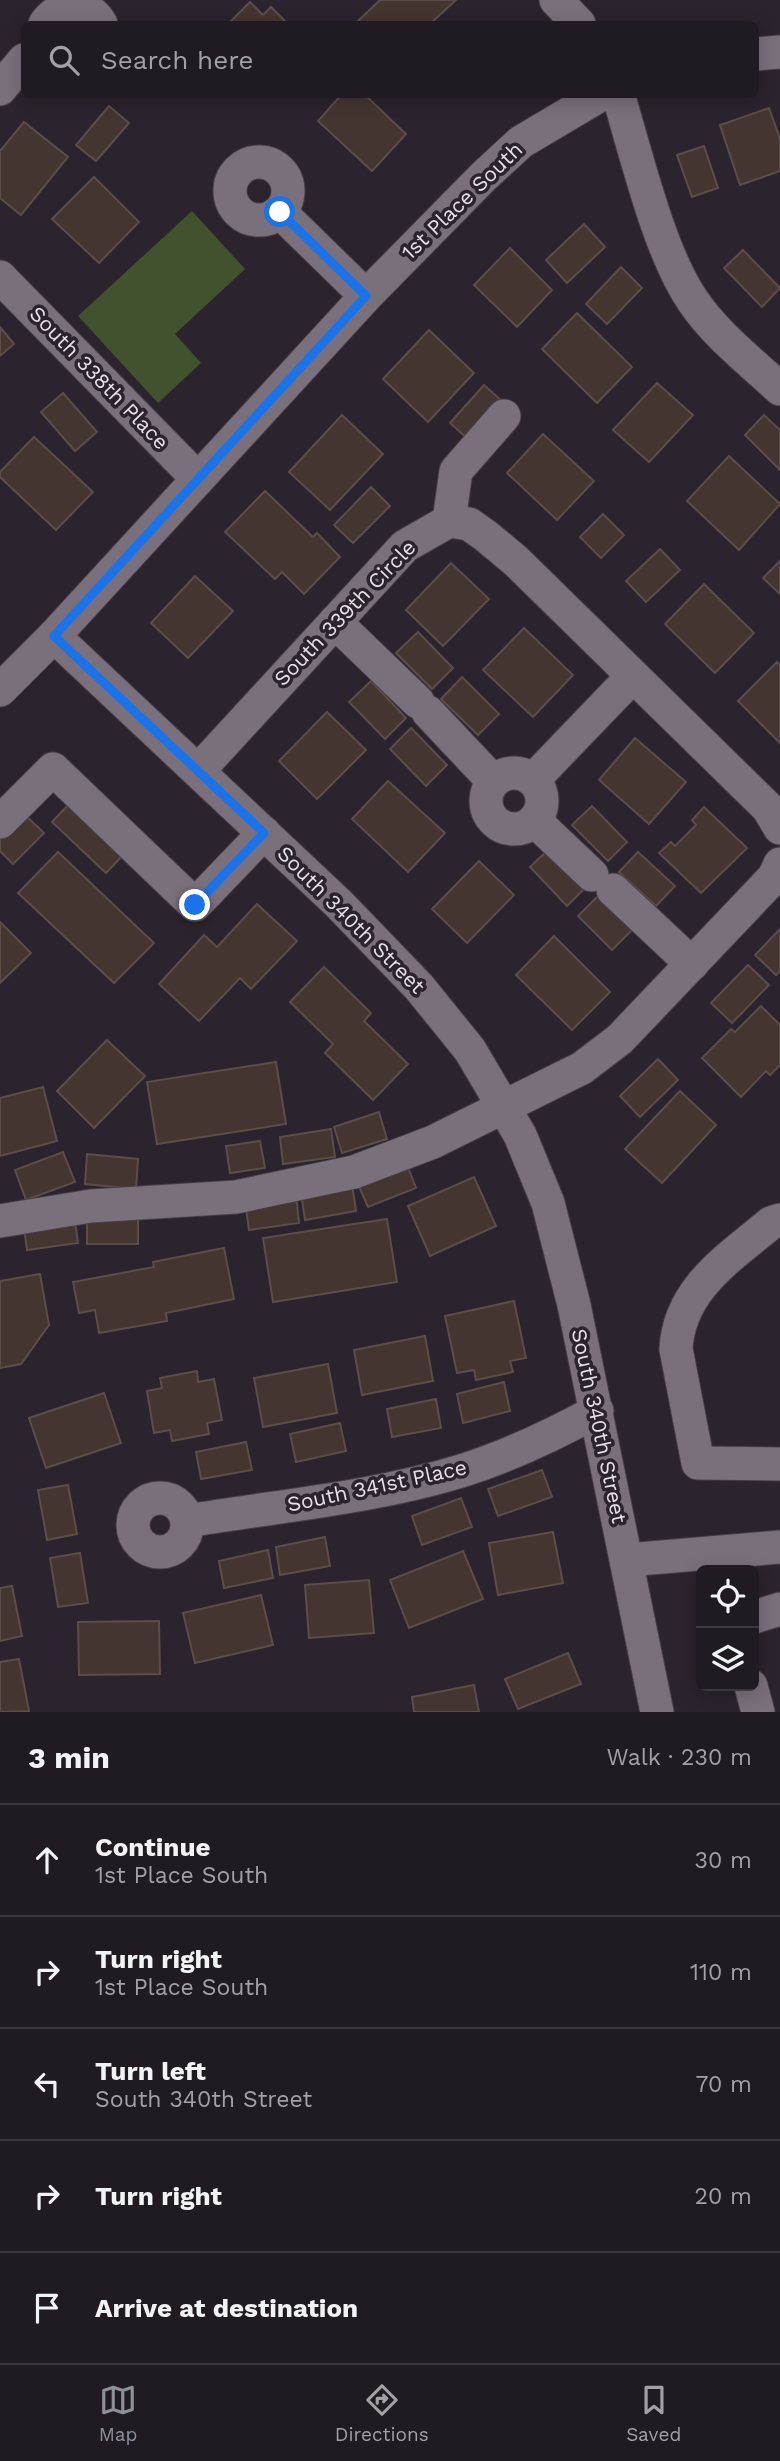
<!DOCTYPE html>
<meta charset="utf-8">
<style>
:root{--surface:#201a22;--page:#2d272f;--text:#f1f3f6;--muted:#a2a1a5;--line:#3d3840;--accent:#8c9099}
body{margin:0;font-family:"Work Sans",sans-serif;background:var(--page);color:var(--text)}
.controls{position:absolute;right:21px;bottom:21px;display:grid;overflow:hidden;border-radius:10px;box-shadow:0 4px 18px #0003}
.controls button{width:63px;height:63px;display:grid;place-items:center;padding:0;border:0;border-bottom:2px solid var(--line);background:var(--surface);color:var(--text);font:35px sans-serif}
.stop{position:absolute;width:21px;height:21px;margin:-16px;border:5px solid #1a73e8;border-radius:50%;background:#fff}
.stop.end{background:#1a73e8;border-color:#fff;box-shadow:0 2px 7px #0008}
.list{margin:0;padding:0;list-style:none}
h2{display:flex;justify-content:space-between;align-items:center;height:91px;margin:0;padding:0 28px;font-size:30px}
h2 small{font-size:23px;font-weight:400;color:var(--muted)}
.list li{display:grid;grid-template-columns:46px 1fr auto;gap:21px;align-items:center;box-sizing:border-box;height:112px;padding:0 28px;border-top:2px solid var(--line)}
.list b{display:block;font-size:26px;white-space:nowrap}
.list p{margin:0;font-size:23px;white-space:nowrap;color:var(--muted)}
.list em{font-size:23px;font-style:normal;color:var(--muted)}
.icon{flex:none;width:38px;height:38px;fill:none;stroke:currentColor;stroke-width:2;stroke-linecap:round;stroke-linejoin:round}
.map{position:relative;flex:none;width:780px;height:1712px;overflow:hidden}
.search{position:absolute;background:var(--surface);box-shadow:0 4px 18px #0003;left:21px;right:21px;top:21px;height:77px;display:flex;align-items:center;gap:18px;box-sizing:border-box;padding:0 24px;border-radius:10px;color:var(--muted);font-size:26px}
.sheet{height:651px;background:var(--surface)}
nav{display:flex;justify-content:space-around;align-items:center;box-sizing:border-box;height:98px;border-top:2px solid var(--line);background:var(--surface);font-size:19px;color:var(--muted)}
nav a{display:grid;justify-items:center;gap:4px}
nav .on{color:var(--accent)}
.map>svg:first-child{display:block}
.green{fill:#42522e}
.building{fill:#443531;stroke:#5d4d49;stroke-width:2}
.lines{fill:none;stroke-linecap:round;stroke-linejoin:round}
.minor-casing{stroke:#473f48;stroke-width:35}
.minor{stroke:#7a707c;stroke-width:33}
.route{stroke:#1a73e8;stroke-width:9}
.labels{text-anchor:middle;stroke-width:7;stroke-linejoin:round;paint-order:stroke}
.street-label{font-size:21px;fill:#e7e1e8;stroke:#2b232d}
</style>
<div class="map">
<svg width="780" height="1712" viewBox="0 0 780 1712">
<rect width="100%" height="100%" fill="#2b232d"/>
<polygon class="green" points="192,211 245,269 175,334 201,363 158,403 78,316"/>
<g class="building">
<polygon points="380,0 456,0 430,24 362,24 358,21"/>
<polygon points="250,2 263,15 271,7 288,24 228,24"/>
<polygon points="342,94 364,94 406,134 372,171 318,121"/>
<polygon points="109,106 129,123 96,161 76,145"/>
<polygon points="769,108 780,139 780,171 740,185 720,125"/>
<polygon points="24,122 68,157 21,215 0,198 0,151"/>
<polygon points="704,146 718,188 692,197 677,155"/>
<polygon points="94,177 139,222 99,263 52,219"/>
<polygon points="584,224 605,247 567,283 546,260"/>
<polygon points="510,248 552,290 517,327 474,285"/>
<polygon points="743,250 780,288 762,307 724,268"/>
<polygon points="621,267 642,288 607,324 586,304"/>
<polygon points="577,313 632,367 597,403 542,349"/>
<polygon points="0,327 14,344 0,356"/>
<polygon points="429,330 474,373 428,422 383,379"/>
<polygon points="657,383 693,415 649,462 613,430"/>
<polygon points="484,385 502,401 468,439 450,423"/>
<polygon points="63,393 97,432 75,451 41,412"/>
<polygon points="342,415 383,454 330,510 289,472"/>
<polygon points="764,415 780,430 780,470 745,435"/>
<polygon points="543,434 594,481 557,520 507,473"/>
<polygon points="34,437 93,492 56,530 0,477 0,472"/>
<polygon points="729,456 780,504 739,550 687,501"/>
<polygon points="371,487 390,506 353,543 334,525"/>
<polygon points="265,491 313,537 317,533 340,557 304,594 282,572 275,579 225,532"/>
<polygon points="603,514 624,535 601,558 580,537"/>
<polygon points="660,549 680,570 646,602 626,581"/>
<polygon points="780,561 780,594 763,578"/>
<polygon points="451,563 489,599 443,646 406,610"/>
<polygon points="195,576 233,611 188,658 151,623"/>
<polygon points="704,584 754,633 715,673 665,624"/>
<polygon points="524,628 573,675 533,717 483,670"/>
<polygon points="418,632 453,668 432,689 396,653"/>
<polygon points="777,662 780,665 780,743 738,701"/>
<polygon points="462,677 499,714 478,735 441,699"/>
<polygon points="371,681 406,718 385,739 349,702"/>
<polygon points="327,712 366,750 317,799 279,761"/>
<polygon points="411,728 447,765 426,786 390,749"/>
<polygon points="635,738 686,782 649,824 599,780"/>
<polygon points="388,781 445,833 408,872 352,819"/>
<polygon points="71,802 126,852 106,873 52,822"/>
<polygon points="592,806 627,842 608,861 572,825"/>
<polygon points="704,807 747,848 701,893 659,853 671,842 675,846 696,825 692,820"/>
<polygon points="23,813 44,833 13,864 0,851 0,836"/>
<polygon points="548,850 585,888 567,906 530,867"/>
<polygon points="58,852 154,943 114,983 18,893"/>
<polygon points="638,852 675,886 656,906 619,872"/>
<polygon points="479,861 514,895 467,943 432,909"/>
<polygon points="599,895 633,929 612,950 578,916"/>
<polygon points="257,904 297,941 251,989 240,978 199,1021 159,984 204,935 217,947"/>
<polygon points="0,922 31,953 0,983"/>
<polygon points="780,929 780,971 776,975 755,955"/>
<polygon points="554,936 610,992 572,1030 516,975"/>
<polygon points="748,965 769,985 732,1023 711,1003"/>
<polygon points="324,967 371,1013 364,1021 408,1064 373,1100 325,1053 333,1044 290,1002"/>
<polygon points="761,1006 780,1025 780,1065 770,1075 766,1071 741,1097 702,1058 731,1029 735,1032"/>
<polygon points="107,1040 145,1076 94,1128 57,1091"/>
<polygon points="658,1059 678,1080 640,1117 620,1096"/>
<polygon points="276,1062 286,1124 157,1144 147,1082"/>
<polygon points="43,1087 57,1141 0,1156 0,1098"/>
<polygon points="680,1091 716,1125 662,1183 625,1149"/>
<polygon points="379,1112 387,1139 342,1153 334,1127"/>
<polygon points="331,1129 335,1157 283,1164 280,1137"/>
<polygon points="260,1141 265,1168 230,1173 226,1146"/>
<polygon points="63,1152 75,1182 26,1200 15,1170"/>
<polygon points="87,1154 138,1159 136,1189 85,1184"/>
<polygon points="406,1162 416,1188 368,1207 357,1182"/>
<polygon points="474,1177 496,1226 430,1256 408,1206"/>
<polygon points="352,1184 356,1211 305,1220 301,1193"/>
<polygon points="296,1195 299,1223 249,1230 245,1202"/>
<rect x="87" y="1213" width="51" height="31"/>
<polygon points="74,1214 78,1243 27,1250 23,1220"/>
<polygon points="387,1219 397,1282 273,1302 263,1238"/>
<polygon points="224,1248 234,1299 166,1313 167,1321 99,1333 95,1310 79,1313 73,1282 154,1267 153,1262"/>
<polygon points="40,1274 49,1325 21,1364 0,1368 0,1281"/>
<polygon points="514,1301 526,1358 510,1361 513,1372 476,1380 474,1370 457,1373 445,1316"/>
<polygon points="425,1336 433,1381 362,1395 354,1350"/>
<polygon points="328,1364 337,1413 263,1427 254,1378"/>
<polygon points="197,1371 198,1382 214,1379 222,1420 207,1423 209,1434 172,1441 170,1430 154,1433 147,1391 162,1388 160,1378"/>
<polygon points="504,1382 510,1411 463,1423 457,1394"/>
<polygon points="104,1393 121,1443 46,1468 29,1418"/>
<polygon points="436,1399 441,1428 392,1437 387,1409"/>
<polygon points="340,1423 346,1451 296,1462 290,1434"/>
<polygon points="246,1442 252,1470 201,1479 196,1452"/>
<polygon points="542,1470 552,1497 498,1516 488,1489"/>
<polygon points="68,1485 77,1534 47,1540 38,1490"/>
<polygon points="461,1498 472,1527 422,1545 412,1516"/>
<polygon points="553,1532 563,1583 498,1595 489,1543"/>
<polygon points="325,1537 330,1566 280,1575 276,1547"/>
<polygon points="268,1550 273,1578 224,1588 219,1561"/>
<polygon points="463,1551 483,1599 409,1628 390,1580"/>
<polygon points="80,1553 88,1603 58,1607 50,1558"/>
<polygon points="369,1580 374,1633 309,1638 305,1585"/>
<polygon points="12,1586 22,1636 0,1641 0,1588"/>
<polygon points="261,1595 273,1645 195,1663 183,1613"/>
<polygon points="159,1621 160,1674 79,1675 78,1622"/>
<polygon points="568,1653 581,1684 518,1709 505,1679"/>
<polygon points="19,1659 29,1711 0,1712 0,1662"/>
<polygon points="474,1685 479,1712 414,1712 412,1697"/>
</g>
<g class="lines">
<g class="minor-casing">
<g id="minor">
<polyline points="556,0 579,24"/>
<path d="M45 24C59 3 88 0 101 24"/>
<polyline points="756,54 780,52"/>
<polyline points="0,89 24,60"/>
<path d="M618 94C636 153 659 252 693 301 716 335 750 361 780 389"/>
<circle cx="259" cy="191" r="29"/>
<polyline points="280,212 366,296"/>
<polyline points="0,277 198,479"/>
<polyline points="449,521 456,471 504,416"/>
<polyline points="335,622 418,702"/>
<polyline points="54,636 339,904 419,987 470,1050 520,1135 548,1203 574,1305 657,1712"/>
<polyline points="0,690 54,636 366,296 483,177 521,142 602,94"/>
<polyline points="428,712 493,781"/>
<polyline points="198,771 405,546 449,521 469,524 486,536 516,561 768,808 780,828"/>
<circle cx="514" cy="801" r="28"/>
<polyline points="533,780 632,677"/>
<polyline points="534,820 592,875"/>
<polyline points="0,822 53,769 195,905 264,833"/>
<polyline points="613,890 692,964"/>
<path d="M780 1220 771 1223C729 1258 679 1289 676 1349L698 1463 780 1464"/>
<polyline points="0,1221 91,1206 236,1197 354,1172 433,1142 582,1068 620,1039 774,877 780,864"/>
<circle cx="160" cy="1525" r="27"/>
<path d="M187 1521C278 1506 373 1498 461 1471 509 1456 553 1435 597 1411"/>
<polyline points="627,1560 780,1547"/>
<polyline points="754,1617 780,1609"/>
<polyline points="751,1686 758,1712"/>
</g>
</g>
<use href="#minor" class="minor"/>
</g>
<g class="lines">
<polyline class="route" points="195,905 264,833 54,636 366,296 280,212"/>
</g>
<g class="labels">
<g class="street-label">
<text transform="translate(462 201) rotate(-44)" y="7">1st Place South</text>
<text transform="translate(99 378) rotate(46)" y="7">South 338th Place</text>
<text transform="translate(345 613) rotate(-46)" y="7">South 339th Circle</text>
<text transform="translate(351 920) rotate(45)" y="7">South 340th Street</text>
<text transform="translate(599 1426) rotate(78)" y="7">South 340th Street</text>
<text transform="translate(377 1486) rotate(-12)" y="7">South 341st Place</text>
</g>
</g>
</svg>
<div class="controls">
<button><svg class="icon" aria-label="locate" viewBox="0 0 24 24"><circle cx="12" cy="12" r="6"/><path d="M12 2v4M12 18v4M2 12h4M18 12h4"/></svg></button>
<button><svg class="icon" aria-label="layers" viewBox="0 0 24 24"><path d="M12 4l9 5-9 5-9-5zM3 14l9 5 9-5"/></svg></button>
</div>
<div class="stop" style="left:280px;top:212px"></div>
<div class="stop end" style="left:195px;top:905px"></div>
<div class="search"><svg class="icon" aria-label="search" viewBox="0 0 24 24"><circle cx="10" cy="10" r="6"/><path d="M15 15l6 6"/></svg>Search here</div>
</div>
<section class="sheet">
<h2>3 min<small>Walk · 230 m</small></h2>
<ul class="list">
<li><svg class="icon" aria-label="ahead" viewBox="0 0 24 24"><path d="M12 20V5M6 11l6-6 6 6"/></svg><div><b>Continue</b><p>1st Place South</p></div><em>30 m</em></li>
<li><svg class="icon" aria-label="right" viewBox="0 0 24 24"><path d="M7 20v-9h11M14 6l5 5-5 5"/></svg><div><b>Turn right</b><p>1st Place South</p></div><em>110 m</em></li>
<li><svg class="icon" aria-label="left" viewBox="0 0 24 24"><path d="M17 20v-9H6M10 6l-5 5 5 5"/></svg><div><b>Turn left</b><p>South 340th Street</p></div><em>70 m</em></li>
<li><svg class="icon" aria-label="right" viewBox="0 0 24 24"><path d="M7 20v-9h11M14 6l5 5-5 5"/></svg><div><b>Turn right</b></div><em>20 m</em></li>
<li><svg class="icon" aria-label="arrive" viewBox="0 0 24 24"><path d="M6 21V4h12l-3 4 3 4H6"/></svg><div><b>Arrive at destination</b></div></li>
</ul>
</section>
<nav>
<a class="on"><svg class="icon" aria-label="map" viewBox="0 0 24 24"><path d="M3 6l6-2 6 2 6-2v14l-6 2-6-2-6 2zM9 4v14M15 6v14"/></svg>Map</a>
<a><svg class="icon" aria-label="directions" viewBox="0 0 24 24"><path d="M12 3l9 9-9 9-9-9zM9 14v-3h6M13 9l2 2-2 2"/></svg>Directions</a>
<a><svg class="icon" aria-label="saved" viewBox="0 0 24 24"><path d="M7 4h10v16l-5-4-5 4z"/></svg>Saved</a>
</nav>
